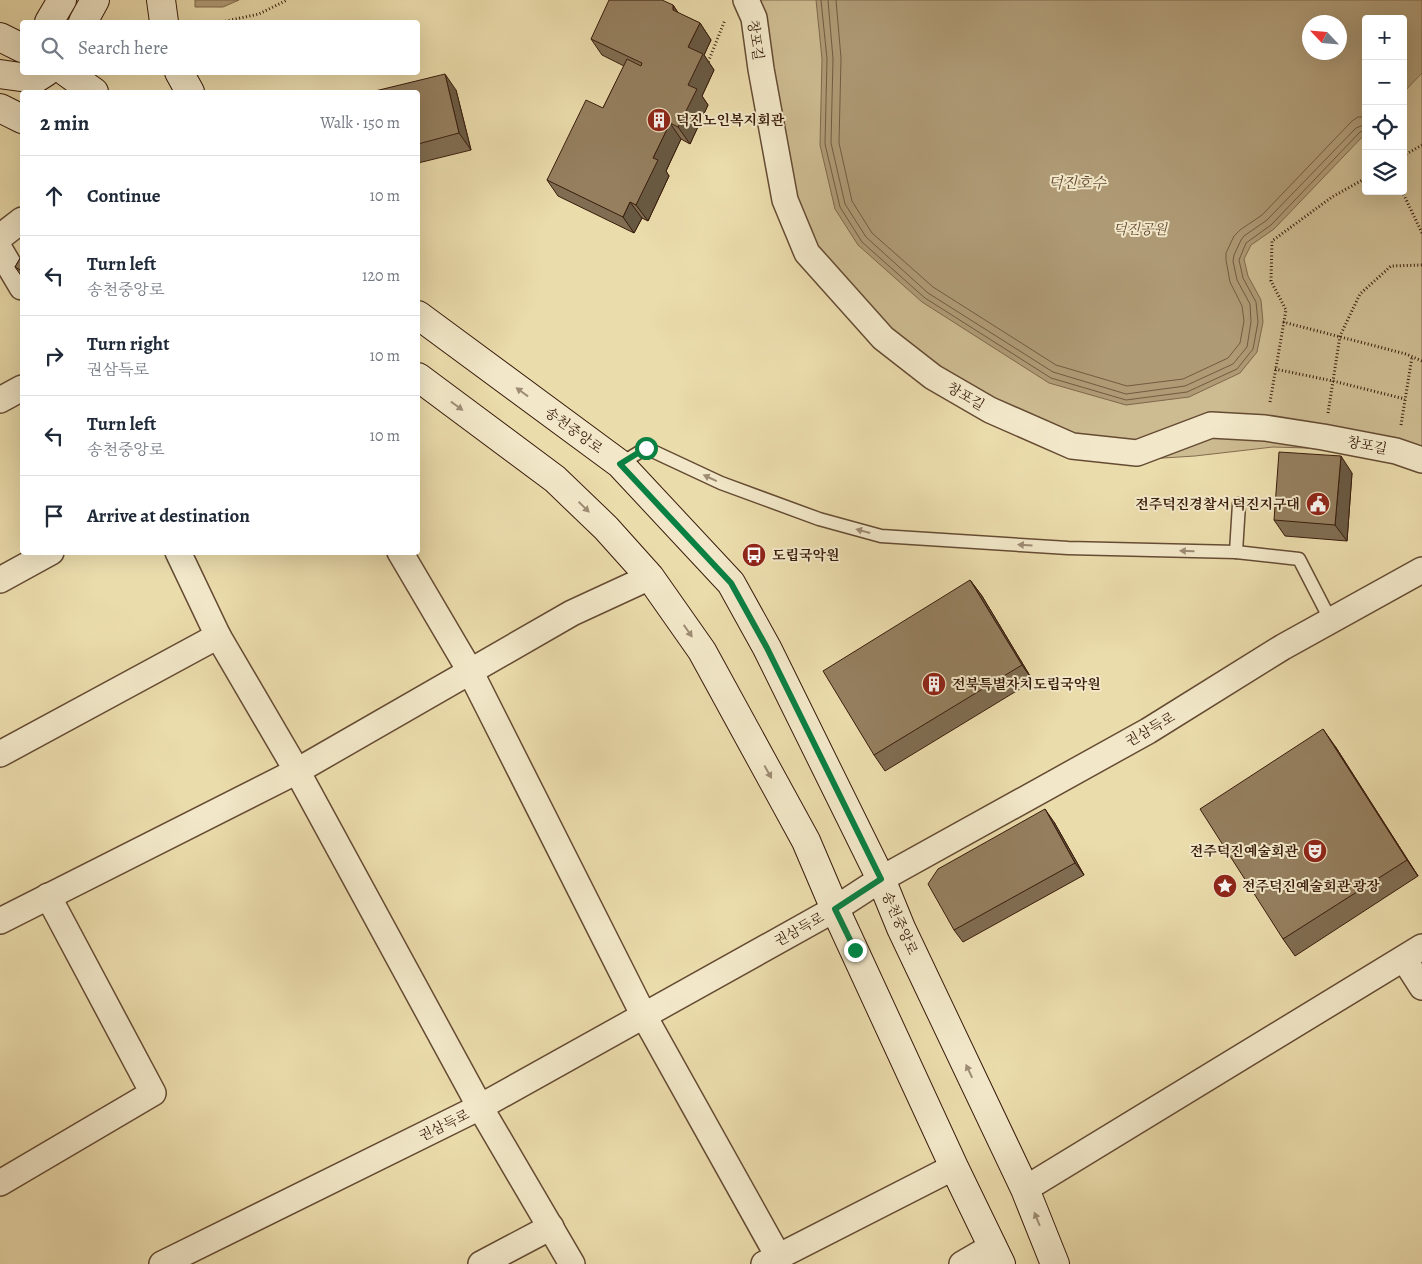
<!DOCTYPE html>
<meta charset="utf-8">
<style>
:root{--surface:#fff;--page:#f2f2f3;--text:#1f2937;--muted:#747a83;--line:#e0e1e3}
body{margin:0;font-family:Alegreya,"Noto Serif KR",serif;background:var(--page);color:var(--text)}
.controls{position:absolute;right:15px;top:15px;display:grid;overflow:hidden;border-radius:5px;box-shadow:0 5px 20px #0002}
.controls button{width:45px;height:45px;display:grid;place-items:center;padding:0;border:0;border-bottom:1px solid var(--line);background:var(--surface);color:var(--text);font:25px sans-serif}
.compass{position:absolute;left:1302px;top:15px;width:45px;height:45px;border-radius:50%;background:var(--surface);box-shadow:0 5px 20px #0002;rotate:296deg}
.stop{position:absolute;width:15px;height:15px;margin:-11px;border:4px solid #0b8043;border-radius:50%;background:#fff}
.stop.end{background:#0b8043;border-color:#fff;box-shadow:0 1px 5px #0008}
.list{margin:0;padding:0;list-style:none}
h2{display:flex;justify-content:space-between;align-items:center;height:65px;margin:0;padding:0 20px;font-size:21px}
h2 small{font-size:16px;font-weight:400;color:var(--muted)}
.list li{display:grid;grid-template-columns:32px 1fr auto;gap:15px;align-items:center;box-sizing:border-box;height:80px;padding:0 20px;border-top:1px solid var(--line)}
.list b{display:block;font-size:19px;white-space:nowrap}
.list p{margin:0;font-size:16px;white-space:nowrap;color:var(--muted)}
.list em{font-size:16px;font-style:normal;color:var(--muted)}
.icon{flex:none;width:28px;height:28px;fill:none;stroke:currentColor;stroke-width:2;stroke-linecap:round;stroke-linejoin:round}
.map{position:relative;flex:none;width:1422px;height:1264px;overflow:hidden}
.search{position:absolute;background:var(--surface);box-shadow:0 5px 20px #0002;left:20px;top:20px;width:400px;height:55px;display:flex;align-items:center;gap:12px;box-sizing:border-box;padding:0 18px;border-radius:5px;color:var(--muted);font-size:19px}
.panel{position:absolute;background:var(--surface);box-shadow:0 5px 20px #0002;left:20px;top:90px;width:400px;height:465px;border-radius:5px}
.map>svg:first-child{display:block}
.green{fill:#cdbb91;stroke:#826b4e;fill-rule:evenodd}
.water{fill:#ae9a75;stroke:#7f674b;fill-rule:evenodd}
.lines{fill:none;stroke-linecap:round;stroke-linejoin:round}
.shore{stroke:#735a40;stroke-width:1}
.lane-casing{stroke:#654b33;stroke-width:15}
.street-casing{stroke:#654b33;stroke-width:28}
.secondary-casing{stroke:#381b0b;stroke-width:30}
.path{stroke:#381b0b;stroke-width:3;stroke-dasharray:1 2.5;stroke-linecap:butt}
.lane{stroke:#f2e8c9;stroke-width:12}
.street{stroke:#f2e8c9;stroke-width:25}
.secondary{stroke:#f2e8c9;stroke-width:28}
.wall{fill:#806d52;stroke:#381b0b}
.shaded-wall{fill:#685942;stroke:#381b0b}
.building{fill:#957f5f;stroke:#381b0b}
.oneway{fill:#9e8c74}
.route{stroke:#0b8043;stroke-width:6}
.labels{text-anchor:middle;stroke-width:4;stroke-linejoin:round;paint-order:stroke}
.street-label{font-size:14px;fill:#381b0b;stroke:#f2e8c9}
.poi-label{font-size:14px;font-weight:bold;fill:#381b0b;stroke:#f2e8c9;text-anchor:start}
.park-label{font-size:14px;font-style:italic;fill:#654b33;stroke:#f2e8c9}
.water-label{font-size:15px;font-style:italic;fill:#614730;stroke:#f2e8c9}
</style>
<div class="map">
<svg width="1422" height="1264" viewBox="0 0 1422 1264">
<rect width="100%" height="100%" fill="#ebdcac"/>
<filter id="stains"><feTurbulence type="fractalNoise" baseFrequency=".004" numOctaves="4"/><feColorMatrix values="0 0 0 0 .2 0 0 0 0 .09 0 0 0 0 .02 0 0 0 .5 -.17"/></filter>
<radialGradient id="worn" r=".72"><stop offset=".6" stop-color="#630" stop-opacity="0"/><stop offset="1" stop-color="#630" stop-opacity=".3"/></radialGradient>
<path class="green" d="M738 0H1422V470L1342 449 1273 447 1195 456 1132 460 1001 423 798 253ZM1366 19H1403V191H1366ZM1310 22H1340V52H1310Z"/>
<g class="water">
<polygon points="195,0 239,0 223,7 195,7"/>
<path d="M816 0H1422V73L1403 93V19H1366V133L1274 229 1251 245 1244 259 1248 276 1261 300 1263 322 1257 352 1240 373 1189 397 1126 405 1049 383 922 302 858 245 835 209 820 145 822 59ZM1310 22H1340V52H1310Z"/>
</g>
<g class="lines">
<g class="shore">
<polyline points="821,0 827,59 825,144 840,207 862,242 925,298 1051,378 1126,400 1187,392 1237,369 1253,349 1258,322 1256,302 1243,278 1239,260 1246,243 1271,225 1360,132 1366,130"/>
<polyline points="828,0 833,59 831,143 845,204 866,237 928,293 1053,372 1126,394 1185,386 1233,364 1247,347 1251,322 1250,304 1237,280 1233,261 1234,255 1241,240 1244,236 1267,220 1356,128 1366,124"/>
<polyline points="836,0 841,58 839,143 852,201 872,233 933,287 1056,365 1127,386 1183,379 1228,358 1240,343 1244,321 1242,306 1230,282 1226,260 1226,253 1234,236 1240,230 1262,215 1352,121 1358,117 1366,117"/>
</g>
<g class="lane-casing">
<g id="lane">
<polyline points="620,464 646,448 721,483 819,519 881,536 1068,548 1236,552 1299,559 1331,621"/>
<polyline points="1236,552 1239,504"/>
</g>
</g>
<g class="street-casing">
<g id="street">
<polyline points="746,0 754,18 761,69 785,200 807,253 883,338 933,377 990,410 1072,446 1137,453 1211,425 1265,428 1323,437 1396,451 1422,460"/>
<polyline points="0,237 22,220"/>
<polyline points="0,250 22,287"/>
<polyline points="0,400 22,388"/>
<polyline points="178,552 218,636 297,771 480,1107 572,1264"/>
<polyline points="400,552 470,671 644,1016 778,1256"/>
<polyline points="0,580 51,552"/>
<polyline points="0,754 218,636"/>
<polyline points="0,921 297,771 572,613 650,577"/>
<polyline points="1404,959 1422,987"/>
<polyline points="0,1183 153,1093 48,896"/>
<polyline points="1025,1189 1422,947"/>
<polyline points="162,1264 480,1107 835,909 881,879 1148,731 1283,647 1422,570"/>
<polyline points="481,1264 551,1227"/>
<polyline points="764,1264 954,1167"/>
<polyline points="962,1264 993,1246"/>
</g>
</g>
<g class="secondary-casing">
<g id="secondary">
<polyline points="161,0 164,22"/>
<polyline points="49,22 62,0"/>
<polyline points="83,22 95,0"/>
<polyline points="0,37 22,48"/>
<polyline points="66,72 94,92"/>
<polyline points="179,72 190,92"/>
<polyline points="0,74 35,79 46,72"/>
<polyline points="0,108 22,119"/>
<polyline points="418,315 620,464 731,583 767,648 881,879 901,928 1025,1189 1055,1264"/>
<polyline points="418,377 555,479 606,528 650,577 702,651 806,841 835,909 954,1167 1001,1264"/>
</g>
</g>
<g class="path">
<polyline points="222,22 259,14 287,0"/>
<polyline points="707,65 725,20"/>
<polyline points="1403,156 1422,145"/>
<polyline points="1402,191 1422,233"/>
<polyline points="1283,322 1406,354 1422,361"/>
<polyline points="1275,369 1333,381 1405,399"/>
<polyline points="1270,402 1286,310 1271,281 1272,241 1332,197 1366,178"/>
<polyline points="1328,413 1340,336 1360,294 1391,266 1422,265"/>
<polyline points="1401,425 1412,357"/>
</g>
<use href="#lane" class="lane"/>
<use href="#street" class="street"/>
<use href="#secondary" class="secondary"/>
</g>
<g class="wall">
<polygon points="673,5 678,13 700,23 711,40 704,55 714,70 702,96 708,105 690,144 681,139 666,171 669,176 648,221 642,218 634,233 558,196 547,180 603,108 624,66 602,55 591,39"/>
<polygon points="456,90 471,150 418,163 418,92"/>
<polygon points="22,255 22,277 15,267"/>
<polygon points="1352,473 1347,541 1285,536 1274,520"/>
<polygon points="970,580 982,596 1033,681 885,771 874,755"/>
<polygon points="1335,746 1418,876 1295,956 1283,939"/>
<polygon points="1054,822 1084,875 963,942 954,930"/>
</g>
<g class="shaded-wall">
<polygon points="673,5 684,21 673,10"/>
<polygon points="700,23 711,40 704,55 714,70 702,96 708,105 690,144 678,127 688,85 688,47"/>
<polygon points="445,74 456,90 471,150 459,133"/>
<polygon points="670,123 681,139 666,171 669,176 648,221 636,205 653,158"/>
<polygon points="630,202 642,218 634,233 623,217"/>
<polygon points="1341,456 1352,473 1347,541 1335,525"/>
<polygon points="970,580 982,596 1033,681 1022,665"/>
<polygon points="1323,729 1335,746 1418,876 1407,860"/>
<polygon points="1045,809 1054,822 1084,875 1075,863"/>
</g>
<g class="building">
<polygon points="609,0 662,0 673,5 673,10 700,23 688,47 703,54 688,85 697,89 678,127 670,123 653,158 658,160 636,205 630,202 623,217 547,180 586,100 603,108 627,59 641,66 642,63 591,39"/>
<polygon points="445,74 459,133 418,144 418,92 371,92"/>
<polygon points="22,255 22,271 15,267"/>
<polygon points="1279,452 1341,456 1335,525 1274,520"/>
<polygon points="970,580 1022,665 874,755 823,671"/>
<polygon points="1323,729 1407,860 1283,939 1200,809"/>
<polygon points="1045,809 1075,863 954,930 928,884 938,869"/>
</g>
<defs><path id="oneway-solid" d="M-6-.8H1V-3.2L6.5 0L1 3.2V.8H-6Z" transform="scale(1.25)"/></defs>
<g class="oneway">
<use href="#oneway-solid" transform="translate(522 392) rotate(-144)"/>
<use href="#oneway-solid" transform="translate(457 406) rotate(36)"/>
<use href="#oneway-solid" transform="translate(710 478) rotate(-155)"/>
<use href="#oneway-solid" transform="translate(584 507) rotate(44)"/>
<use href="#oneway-solid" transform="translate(863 531) rotate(-165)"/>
<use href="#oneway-solid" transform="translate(1025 545) rotate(-176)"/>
<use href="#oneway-solid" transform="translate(1187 551) rotate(-179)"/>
<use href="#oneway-solid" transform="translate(688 631) rotate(55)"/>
<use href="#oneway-solid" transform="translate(768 772) rotate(61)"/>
<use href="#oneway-solid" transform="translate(969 1071) rotate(-115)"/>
<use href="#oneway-solid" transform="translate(1037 1219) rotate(-112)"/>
</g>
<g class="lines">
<polyline class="route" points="646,448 620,464 731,583 767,648 881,879 835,909 855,950"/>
</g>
<defs>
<g id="building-disc" transform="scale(1.25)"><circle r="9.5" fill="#8f2418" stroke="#f2e8c9"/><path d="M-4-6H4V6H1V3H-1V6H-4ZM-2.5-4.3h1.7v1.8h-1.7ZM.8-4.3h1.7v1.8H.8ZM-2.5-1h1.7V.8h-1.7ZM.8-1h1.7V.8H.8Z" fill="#fff"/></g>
<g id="civic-disc" transform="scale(1.25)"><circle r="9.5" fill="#8f2418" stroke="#f2e8c9"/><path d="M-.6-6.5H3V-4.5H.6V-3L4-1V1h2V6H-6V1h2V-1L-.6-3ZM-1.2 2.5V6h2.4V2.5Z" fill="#fff"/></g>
<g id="bus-disc" transform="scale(1.25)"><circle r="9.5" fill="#8f2418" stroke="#f2e8c9"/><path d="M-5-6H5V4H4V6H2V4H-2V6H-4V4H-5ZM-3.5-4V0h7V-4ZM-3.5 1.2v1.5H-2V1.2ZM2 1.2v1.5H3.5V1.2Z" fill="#fff"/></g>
<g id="theatre-disc" transform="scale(1.25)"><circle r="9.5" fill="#8f2418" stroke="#f2e8c9"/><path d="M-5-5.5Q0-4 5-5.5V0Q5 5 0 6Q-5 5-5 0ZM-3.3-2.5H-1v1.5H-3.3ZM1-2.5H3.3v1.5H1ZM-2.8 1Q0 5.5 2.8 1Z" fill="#fff"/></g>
<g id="sight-disc" transform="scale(1.25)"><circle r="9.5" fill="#8f2418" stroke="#f2e8c9"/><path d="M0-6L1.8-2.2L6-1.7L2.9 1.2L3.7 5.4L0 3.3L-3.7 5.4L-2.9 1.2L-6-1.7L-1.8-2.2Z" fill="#fff"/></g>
</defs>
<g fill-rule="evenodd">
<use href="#building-disc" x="659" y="120"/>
<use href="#civic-disc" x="1318" y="504"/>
<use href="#bus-disc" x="754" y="555"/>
<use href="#building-disc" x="934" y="684"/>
<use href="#theatre-disc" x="1315" y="851"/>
<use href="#sight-disc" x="1225" y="886"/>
</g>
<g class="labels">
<g class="street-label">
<text transform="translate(756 40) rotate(81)" y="5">창포길</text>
<text transform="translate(966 396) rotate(30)" y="5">창포길</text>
<text transform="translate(574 430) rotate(36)" y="5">송천중앙로</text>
<text transform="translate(1367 445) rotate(11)" y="5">창포길</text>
<text transform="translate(1150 729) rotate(-30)" y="5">권삼득로</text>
<text transform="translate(900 923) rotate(66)" y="5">송천중앙로</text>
<text transform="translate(799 929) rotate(-29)" y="5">권삼득로</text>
<text transform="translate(444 1125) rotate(-26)" y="5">권삼득로</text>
</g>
<g class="poi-label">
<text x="676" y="125">덕진노인복지회관</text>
<text x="1300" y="509" text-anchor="end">전주덕진경찰서 덕진지구대</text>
<text x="772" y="560">도립국악원</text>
<text x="952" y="689">전북특별자치도립국악원</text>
<text x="1298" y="856" text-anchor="end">전주덕진예술회관</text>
<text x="1242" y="891">전주덕진예술회관 광장</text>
</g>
<g class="park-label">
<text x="1140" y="234">덕진공원</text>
</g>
<g class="water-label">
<text x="1077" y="188">덕진호수</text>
</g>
</g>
<rect width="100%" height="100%" filter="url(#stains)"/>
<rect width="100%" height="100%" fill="url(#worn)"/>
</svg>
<div class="controls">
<button>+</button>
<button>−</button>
<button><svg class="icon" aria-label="locate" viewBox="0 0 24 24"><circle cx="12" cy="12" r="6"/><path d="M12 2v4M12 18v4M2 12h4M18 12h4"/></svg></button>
<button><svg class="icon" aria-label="layers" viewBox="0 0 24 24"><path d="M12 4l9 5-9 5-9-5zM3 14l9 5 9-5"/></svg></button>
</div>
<svg class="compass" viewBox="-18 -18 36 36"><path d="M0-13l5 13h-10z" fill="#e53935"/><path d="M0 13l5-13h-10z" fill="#747a83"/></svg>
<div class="stop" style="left:646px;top:448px"></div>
<div class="stop end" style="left:855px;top:950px"></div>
<div class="search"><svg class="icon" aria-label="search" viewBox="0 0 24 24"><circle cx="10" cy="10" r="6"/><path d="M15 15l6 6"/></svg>Search here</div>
<section class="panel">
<h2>2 min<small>Walk · 150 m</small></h2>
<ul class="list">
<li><svg class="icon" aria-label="ahead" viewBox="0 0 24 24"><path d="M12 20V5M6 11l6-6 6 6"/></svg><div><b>Continue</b></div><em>10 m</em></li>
<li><svg class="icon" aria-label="left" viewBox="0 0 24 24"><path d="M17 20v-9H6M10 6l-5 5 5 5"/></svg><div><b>Turn left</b><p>송천중앙로</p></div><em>120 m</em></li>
<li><svg class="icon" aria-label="right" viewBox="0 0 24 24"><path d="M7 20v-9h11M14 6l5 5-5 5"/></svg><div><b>Turn right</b><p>권삼득로</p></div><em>10 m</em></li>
<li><svg class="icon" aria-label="left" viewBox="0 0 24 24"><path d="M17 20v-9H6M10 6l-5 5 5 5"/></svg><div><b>Turn left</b><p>송천중앙로</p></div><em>10 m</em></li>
<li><svg class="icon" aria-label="arrive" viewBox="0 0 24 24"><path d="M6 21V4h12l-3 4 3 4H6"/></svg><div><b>Arrive at destination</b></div></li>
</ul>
</section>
</div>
